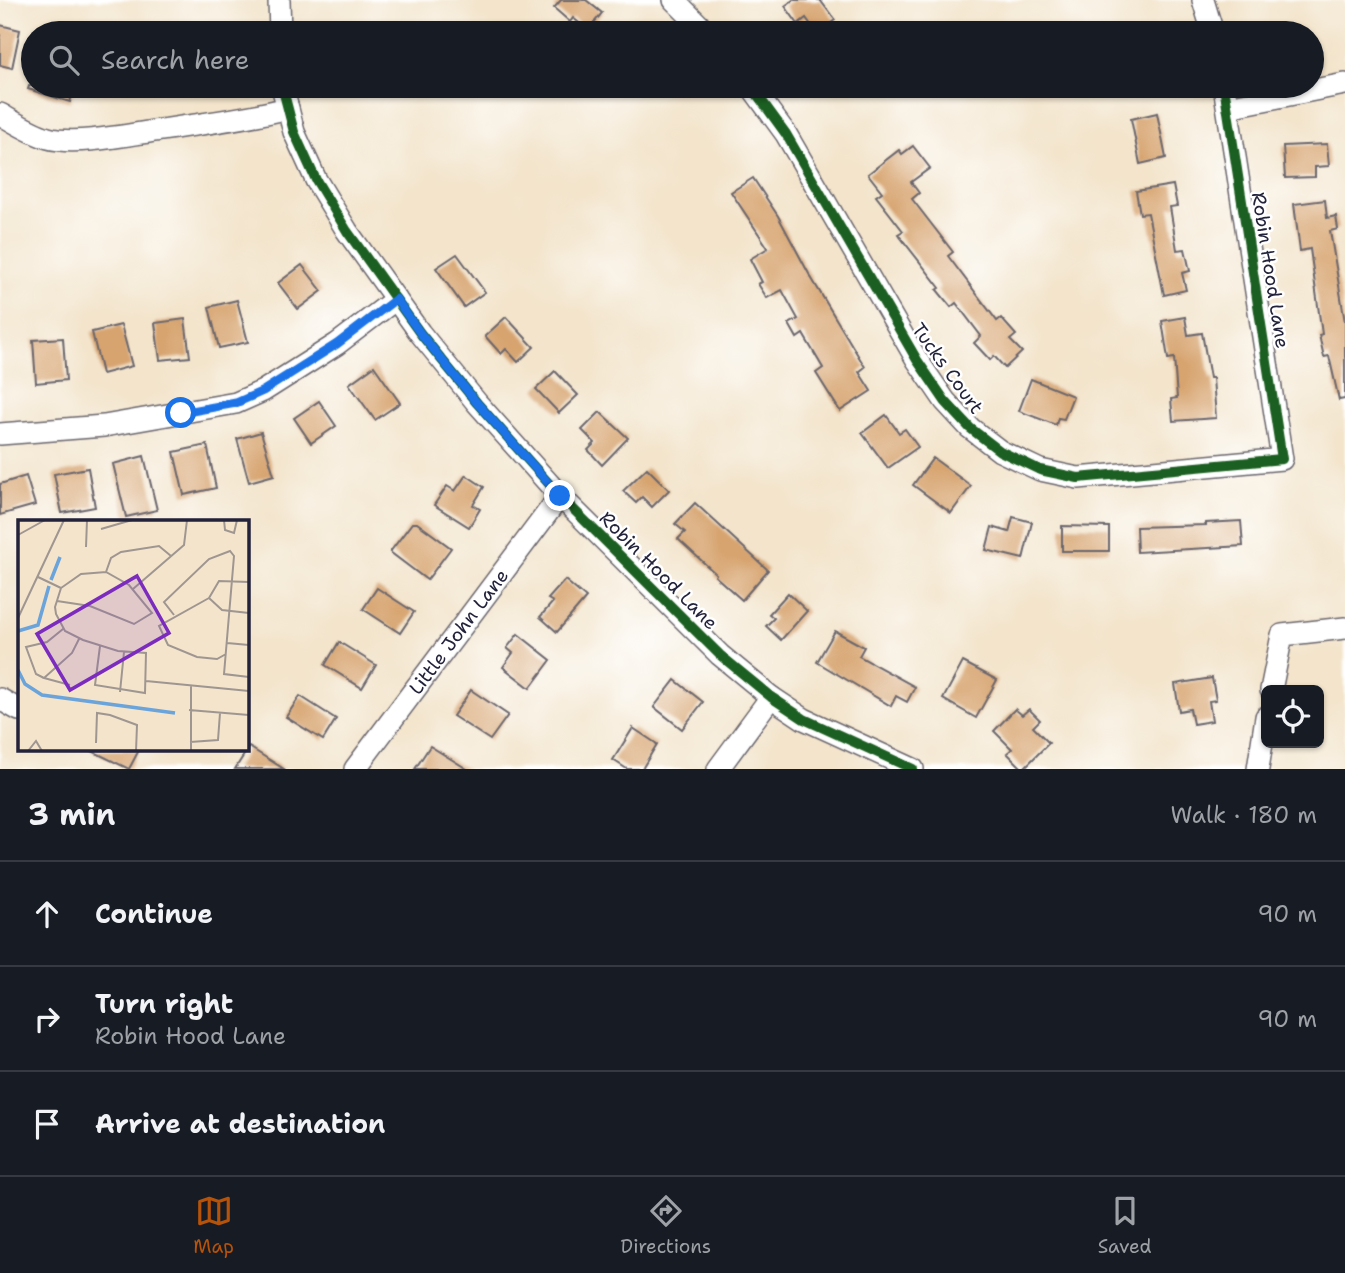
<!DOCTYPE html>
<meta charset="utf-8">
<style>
:root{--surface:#171b24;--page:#20242c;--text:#f1f3f6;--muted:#9ea1a6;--line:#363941;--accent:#b45309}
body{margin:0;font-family:"Shantell Sans",sans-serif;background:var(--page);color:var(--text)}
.controls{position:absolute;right:21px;bottom:21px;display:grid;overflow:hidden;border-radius:10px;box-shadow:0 2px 5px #0004}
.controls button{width:63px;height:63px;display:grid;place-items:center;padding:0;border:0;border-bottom:2px solid var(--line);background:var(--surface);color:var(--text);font:35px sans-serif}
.stop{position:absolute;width:21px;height:21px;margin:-16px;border:5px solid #1a73e8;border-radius:50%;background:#fff}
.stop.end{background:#1a73e8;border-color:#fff;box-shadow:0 2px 7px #0008}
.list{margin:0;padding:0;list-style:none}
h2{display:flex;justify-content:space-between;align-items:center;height:91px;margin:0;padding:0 28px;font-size:30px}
h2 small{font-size:23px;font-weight:400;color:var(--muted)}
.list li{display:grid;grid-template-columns:46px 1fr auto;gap:21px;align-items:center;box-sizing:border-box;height:105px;padding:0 28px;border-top:2px solid var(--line)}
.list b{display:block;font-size:26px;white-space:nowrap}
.list p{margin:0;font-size:23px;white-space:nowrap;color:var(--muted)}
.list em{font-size:23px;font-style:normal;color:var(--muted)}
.icon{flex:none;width:38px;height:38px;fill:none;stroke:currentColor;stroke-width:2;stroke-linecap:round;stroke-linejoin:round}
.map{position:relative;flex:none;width:1345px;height:769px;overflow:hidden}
.search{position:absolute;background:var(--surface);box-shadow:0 2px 5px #0004;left:21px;right:21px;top:21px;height:77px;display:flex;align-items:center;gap:18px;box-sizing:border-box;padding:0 24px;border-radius:38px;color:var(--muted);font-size:26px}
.sheet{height:406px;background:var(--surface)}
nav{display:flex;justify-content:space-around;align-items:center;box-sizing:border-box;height:98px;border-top:2px solid var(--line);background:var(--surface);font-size:19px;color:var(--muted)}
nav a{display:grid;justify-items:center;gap:4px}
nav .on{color:var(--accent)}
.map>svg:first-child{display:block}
.building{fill:#d7a470}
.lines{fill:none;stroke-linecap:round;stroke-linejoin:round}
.minor-casing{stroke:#6b666d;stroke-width:24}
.minor{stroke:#fff;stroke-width:21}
.cycleway-casing{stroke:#fff;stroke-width:15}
.cycleway{stroke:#1b5e20;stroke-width:10}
.route{stroke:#1a73e8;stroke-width:9}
.labels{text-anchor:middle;stroke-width:5;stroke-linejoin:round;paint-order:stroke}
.street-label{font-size:19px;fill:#22223b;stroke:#fff}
.inset-river{fill:none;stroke:#6ba4da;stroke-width:3.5}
.inset-road{fill:none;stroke:#9f9691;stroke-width:2}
.view{fill:#7b2cbf;fill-opacity:0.15;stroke:#7b2cbf;stroke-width:3.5}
.inset-edge{fill:none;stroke:#22223b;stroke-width:3.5}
</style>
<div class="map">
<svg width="1345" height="769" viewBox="0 0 1345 769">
<rect width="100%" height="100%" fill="#fff"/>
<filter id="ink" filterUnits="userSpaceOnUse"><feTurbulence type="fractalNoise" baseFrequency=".0143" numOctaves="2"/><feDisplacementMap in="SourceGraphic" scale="14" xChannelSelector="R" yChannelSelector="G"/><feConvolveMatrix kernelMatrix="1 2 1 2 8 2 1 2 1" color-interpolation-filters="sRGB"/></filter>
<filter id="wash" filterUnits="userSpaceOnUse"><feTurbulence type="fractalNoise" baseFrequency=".00686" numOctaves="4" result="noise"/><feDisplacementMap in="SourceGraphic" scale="28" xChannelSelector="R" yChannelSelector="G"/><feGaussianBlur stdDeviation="1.57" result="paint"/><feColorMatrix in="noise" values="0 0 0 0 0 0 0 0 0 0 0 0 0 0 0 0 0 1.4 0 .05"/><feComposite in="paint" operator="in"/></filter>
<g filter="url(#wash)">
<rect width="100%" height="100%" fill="#f3e4cb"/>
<g id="blocks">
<g class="building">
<polygon points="561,0 586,0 602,13 588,30 573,18 570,22 554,8"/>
<polygon points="793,0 820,0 835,20 817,33 806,18 798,24 785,6"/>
<polygon points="0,25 20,30 12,68 0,65"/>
<polygon points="29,86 75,86 70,102 28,89"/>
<polygon points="1157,113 1166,158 1140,164 1131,119"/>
<polygon points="1327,144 1329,166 1315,167 1315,177 1285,178 1283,146"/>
<polygon points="913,146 930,168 911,182 919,193 912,199 953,252 948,256 997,321 1001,318 1016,335 1010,340 1022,352 1005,368 994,356 990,360 974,343 981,336 956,303 951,307 937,290 940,288 898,234 903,231 876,196 882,192 868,174 899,150 902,154"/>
<polygon points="753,178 778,216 809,274 865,367 859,372 871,391 840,411 816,373 823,368 803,334 797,338 789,324 798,319 782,290 767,298 758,284 762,282 750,259 768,248 731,192"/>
<polygon points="1173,185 1177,206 1170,207 1177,250 1185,249 1190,271 1182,273 1186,290 1164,295 1148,213 1140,214 1136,191"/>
<polygon points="1325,200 1327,218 1336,216 1338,229 1330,231 1345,322 1345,399 1339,400 1329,356 1324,357 1319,335 1322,334 1310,249 1300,251 1294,204"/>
<polygon points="457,254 485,292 464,307 436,268"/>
<polygon points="302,265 322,291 298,309 278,283"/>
<polygon points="237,300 248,342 219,348 209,307"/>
<polygon points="506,317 534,347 518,362 506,349 501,354 485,336"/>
<polygon points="1185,317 1188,335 1202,333 1210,378 1213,378 1216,418 1173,421 1171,399 1177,398 1174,358 1168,359 1162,321"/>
<polygon points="185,319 190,357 160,360 155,323"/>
<polygon points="121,325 132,366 102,374 92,332"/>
<polygon points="63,338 66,380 36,383 33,340"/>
<polygon points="374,366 400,403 375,420 349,384"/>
<polygon points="555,371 578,395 559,413 536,389"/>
<polygon points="1031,379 1073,396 1064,419 1058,418 1056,425 1019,411"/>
<polygon points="319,401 336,426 311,443 294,418"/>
<polygon points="600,412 628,438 602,465 588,450 595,443 582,430"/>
<polygon points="886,415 899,433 905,429 918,447 888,468 862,433"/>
<polygon points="261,432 274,475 249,482 237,439"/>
<polygon points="207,445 216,488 184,495 174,452"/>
<polygon points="144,456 157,510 126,517 113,464"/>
<polygon points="933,458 971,486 951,513 913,485"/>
<polygon points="88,468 95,507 62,513 54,474"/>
<polygon points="647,468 669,490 652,507 642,497 636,503 623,491"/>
<polygon points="466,475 484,487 473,505 480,509 469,527 434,505 447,486 455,491"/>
<polygon points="26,476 35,505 0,515 0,484"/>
<polygon points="695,503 768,570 742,600 715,576 716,574 678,539 685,532 675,524"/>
<polygon points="1013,517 1032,522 1023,559 986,550 992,527 1009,532"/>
<polygon points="1241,521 1243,546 1137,552 1136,527 1206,525 1206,523"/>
<polygon points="412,523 417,523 451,548 427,580 390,552"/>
<polygon points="1062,526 1109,527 1109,551 1062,551"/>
<polygon points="565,580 586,598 557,632 540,617 553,602 548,599"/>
<polygon points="377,588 414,612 400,633 363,609"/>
<polygon points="788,593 807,611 781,640 766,626 774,618 769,614"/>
<polygon points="835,631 864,647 859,656 915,687 907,702 896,696 891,706 817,662"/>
<polygon points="518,634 551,660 530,688 503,667 513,653 507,648"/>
<polygon points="339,642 376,665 362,688 325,665"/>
<polygon points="963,662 997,680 976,718 943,699"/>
<polygon points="1212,678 1216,700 1209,701 1212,721 1193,724 1190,709 1179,711 1175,684"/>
<polygon points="675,680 703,702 682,729 654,707"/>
<polygon points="471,690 508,715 490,740 453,716"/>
<polygon points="300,696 336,719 323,740 286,717"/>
<polygon points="1015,709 1022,715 1029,709 1040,720 1033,727 1049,743 1023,769 1007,753 1012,749 994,731"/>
<polygon points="633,728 657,744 642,769 627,769 613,760"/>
<polygon points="430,746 467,769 415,769"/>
<polygon points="249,747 284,769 235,769"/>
<polygon points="90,750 139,750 129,769"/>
</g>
</g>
</g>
<g filter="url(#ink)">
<use href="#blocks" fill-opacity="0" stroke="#6b666d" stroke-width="2"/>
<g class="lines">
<g class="minor-casing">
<g id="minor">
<polyline points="279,0 280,33"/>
<polyline points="674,0 707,33"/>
<polyline points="1203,0 1213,33"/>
<polyline points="282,86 294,132 316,180 347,231 420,333 477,403 560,496 720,655 771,697 804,719 913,769"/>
<polyline points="751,86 786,134 917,360 945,401 970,428 1000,451 1040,470 1078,478 1282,459 1224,86"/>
<polyline points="1228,107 1345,84"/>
<path d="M0 114C16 123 31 133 48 138 75 146 132 134 161 130 205 123 245 119 288 108"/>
<polyline points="0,434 104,426 236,403 263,391 337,344 396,299"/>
<polyline points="1271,690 1282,635 1345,628"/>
<polyline points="0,699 19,710"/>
<path id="s1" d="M355 769 560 496"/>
<polyline points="718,769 771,697"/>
<polyline points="1258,769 1266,717"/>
</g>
</g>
<use href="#minor" class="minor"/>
<g class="cycleway-casing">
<g id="cycleway">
<polyline points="282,86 294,132 316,180 347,231 420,333 477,403 560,496 720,655 771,697 804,719 913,769"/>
<polyline points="751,86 786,134 917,360 945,401 970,428 1000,451 1040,470 1078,478 1282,459 1224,86"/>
</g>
</g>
<use href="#cycleway" class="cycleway"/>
</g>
</g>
<g class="lines" filter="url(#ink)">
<polyline class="route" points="181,413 236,403 263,391 337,344 396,299 420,333 477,403 560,496"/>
</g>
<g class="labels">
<g class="street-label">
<text transform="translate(1271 270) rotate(81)" y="7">Robin Hood Lane</text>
<text transform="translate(948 368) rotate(54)" y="7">Tucks Court</text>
<text transform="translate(659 570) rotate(45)" y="7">Robin Hood Lane</text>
<text dy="7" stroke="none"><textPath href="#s1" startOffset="172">Little John Lane</textPath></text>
</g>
</g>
<g transform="translate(18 520)">
<rect width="231" height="231" fill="#f3e4cb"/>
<path class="inset-river" d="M33 60 42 37M0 111 20 105 31 66M0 150 7 164 24 175 157 193"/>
<path class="inset-road" d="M206 0 207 10 216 13 219 0M83 9 114 0M0 15 27 0M68 27 69 0M88 52 93 38 103 32 141 26 153 36M20 57 43 68M115 69 166 25 169 0M191 78 141 106 150 125 179 137 199 139 208 134M191 78 201 61 231 62M191 78 204 90 231 93M39 81 72 86 116 104 134 93 111 65 88 52 63 54 43 68 37 87 38 94 47 111 65 120 100 131 128 133 127 173 77 165 82 126M156 95 146 82 191 39 212 31 216 36 206 154 231 157M0 98 46 0M209 123 231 125M26 158 18 154 8 127 29 122 45 109M128 161 231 171M52 165 26 158 54 133 61 119M102 172 106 132M171 190 231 195M172 222 200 220 202 193M78 223 79 193 92 195 119 205 118 231M10 231 18 221 24 231M173 231V166"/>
<path class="view" d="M119 56 151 113 52 170 19 114Z"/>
<rect width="231" height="231" class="inset-edge"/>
</g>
</svg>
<div class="controls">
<button><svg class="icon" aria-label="locate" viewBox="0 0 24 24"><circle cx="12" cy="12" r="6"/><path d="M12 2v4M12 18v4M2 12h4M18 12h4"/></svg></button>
</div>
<div class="stop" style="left:181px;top:413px"></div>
<div class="stop end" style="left:560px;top:496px"></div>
<div class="search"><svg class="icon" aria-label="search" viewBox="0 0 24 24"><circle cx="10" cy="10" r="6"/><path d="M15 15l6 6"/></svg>Search here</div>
</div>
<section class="sheet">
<h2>3 min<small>Walk · 180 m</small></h2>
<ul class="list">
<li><svg class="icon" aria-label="ahead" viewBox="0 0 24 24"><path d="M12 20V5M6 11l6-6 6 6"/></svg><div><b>Continue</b></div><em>90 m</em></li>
<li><svg class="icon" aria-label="right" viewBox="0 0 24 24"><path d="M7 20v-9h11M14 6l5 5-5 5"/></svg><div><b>Turn right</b><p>Robin Hood Lane</p></div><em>90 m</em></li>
<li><svg class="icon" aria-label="arrive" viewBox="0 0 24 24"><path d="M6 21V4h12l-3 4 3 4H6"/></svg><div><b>Arrive at destination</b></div></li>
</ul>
</section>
<nav>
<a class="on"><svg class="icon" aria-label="map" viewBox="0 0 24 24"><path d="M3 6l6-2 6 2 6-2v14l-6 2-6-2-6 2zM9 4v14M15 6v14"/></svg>Map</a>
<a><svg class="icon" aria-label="directions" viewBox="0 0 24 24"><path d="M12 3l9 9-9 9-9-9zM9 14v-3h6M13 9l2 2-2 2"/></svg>Directions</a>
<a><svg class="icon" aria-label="saved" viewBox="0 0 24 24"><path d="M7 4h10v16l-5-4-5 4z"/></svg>Saved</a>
</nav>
